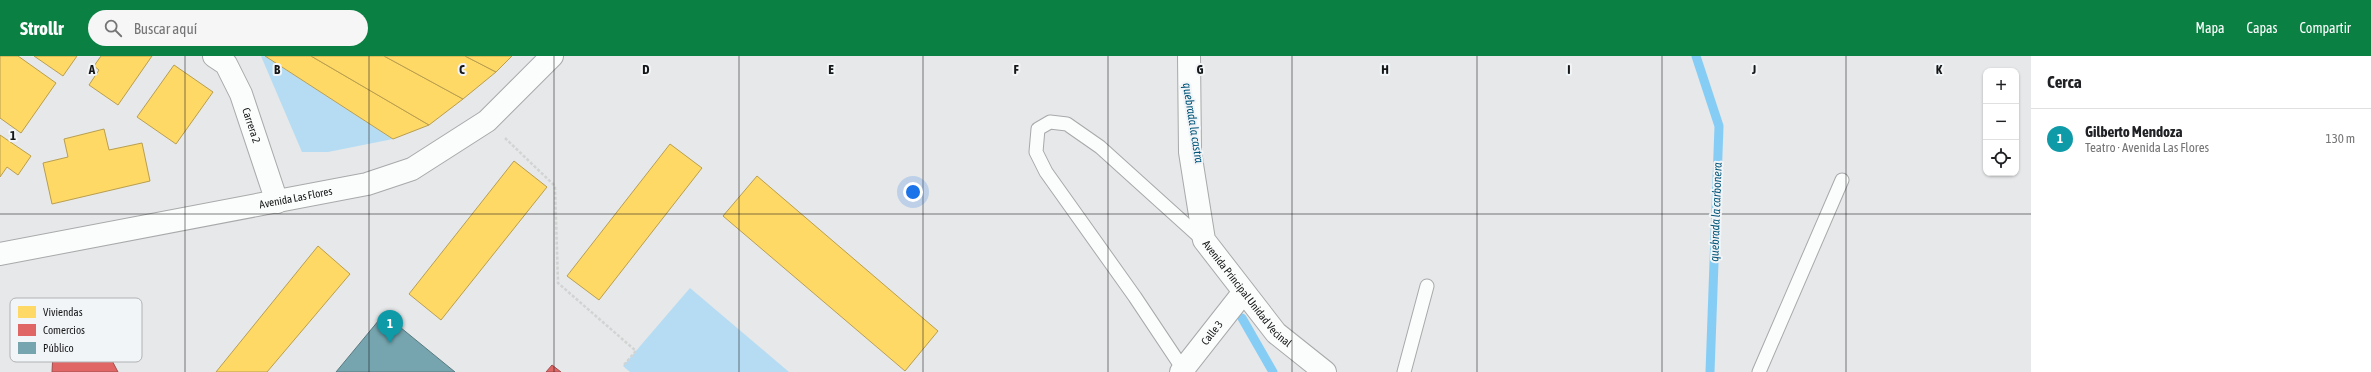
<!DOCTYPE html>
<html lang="es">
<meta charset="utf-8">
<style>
:root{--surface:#fff;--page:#f6f6f6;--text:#202124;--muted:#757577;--line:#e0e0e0;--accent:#0b8043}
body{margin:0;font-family:"Asap Condensed",sans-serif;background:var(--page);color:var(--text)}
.controls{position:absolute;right:12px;top:12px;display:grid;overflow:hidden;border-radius:8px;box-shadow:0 1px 3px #0004}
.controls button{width:36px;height:36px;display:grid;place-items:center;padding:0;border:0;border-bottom:1px solid var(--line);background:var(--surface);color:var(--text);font:20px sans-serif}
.you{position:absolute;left:913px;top:136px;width:14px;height:14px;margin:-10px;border:3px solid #fff;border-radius:50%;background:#1a73e8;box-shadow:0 0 0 6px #1a73e833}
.badge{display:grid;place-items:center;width:26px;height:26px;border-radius:50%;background:var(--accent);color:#fff;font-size:13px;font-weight:700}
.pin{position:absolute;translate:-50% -33px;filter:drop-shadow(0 1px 2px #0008)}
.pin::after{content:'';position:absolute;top:21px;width:14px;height:12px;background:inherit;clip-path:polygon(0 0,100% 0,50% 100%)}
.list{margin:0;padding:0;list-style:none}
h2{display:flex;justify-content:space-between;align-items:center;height:52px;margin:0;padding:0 16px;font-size:17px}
h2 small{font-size:13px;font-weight:400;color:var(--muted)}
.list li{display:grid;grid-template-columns:26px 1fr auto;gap:12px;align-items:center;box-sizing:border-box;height:60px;padding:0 16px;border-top:1px solid var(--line)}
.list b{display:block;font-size:15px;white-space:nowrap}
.list p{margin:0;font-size:13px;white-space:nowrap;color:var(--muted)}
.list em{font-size:13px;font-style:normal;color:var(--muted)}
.icon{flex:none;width:22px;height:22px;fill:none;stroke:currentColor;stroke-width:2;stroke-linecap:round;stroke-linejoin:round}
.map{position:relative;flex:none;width:2031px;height:316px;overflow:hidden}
header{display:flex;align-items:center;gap:24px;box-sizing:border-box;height:56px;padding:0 20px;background:var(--accent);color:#fff}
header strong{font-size:19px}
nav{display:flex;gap:22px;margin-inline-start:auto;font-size:14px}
.search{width:280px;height:36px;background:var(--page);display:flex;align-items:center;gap:10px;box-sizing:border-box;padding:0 14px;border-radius:22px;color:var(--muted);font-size:15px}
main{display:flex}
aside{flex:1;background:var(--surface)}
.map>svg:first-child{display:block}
.green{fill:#b6dcf3}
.homes{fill:#ffd966;stroke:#b99e4e}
.shops{fill:#e06666;stroke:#a34e4e}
.public{fill:#76a5af;stroke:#597a81}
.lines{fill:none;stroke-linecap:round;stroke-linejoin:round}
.stream{stroke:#86cdf5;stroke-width:9}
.lane-casing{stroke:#a8a9aa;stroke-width:15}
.street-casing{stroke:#a8a9aa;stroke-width:24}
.path{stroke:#d2d3d3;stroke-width:2.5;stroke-dasharray:3 2;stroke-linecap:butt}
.lane{stroke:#fbfcfc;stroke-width:13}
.street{stroke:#fbfcfc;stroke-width:22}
.grid{fill:none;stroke:#151617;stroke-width:1;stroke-opacity:0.55}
.labels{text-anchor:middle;stroke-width:4;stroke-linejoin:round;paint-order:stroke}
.street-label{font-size:11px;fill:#151617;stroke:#f2f5f8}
.water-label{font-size:12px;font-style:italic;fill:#005478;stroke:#f2f5f8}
.key{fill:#f2f5f8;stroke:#b0b2b4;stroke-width:1}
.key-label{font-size:11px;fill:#151617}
.grid-label{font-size:13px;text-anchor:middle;font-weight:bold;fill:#151617;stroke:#f2f5f8;stroke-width:4;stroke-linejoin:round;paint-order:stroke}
</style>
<header>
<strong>Strollr</strong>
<div class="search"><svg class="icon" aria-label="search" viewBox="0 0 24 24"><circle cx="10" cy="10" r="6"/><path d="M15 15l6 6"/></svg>Buscar aquí</div>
<nav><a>Mapa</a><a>Capas</a><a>Compartir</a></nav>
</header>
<main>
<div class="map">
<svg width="2031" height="316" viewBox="0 0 2031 316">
<rect width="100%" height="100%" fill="#e6e8e9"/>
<g class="green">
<polygon points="261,0 265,0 393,83 328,96 302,96"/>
<polygon points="690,232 789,316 630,316 623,310"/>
</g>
<g class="homes">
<polygon points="0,0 18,0 56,27 21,77 0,62"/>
<polygon points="34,0 77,0 63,20"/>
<polygon points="101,0 152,0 118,49 89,29 99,14 94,10"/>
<polygon points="265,0 311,0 429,69 393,83"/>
<polygon points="311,0 384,0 463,43 429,69"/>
<polygon points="384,0 465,0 496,16 463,43"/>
<polygon points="465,0 512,0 496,16"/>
<polygon points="174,9 213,36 176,88 137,61"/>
<polygon points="104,73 109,94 142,87 150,125 52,148 43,107 68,101 64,83"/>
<polygon points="0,79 31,100 18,119 7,111 0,121"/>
<polygon points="670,88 702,112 599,244 567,220"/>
<polygon points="514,105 547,131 441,264 409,238"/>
<polygon points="757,120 938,275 905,315 723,160"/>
<polygon points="318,190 350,218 267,316 216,316"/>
</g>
<g class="shops">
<polygon points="96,274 118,316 52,316 53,297"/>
<polygon points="552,309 561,316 546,316"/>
</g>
<polygon class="public" points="384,258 455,316 336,316"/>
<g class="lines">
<g class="stream">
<polyline points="1696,0 1719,70 1710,316"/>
<polyline points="1242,262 1273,316"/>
</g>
<g class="lane-casing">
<g id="lane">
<polyline points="1183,313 1135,241 1046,116 1036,96 1038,73 1050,66 1067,68 1100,91 1203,184"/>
<polyline points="1404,316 1427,230"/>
<polyline points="1759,316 1842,124"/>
</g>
</g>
<g class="street-casing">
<g id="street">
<path id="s1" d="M214 0 226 8 241 38 277 146"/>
<path id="s2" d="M1189 0 1190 96 1204 184 1276 277 1325 316"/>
<path id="s3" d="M0 198 367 128 412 113 487 65 552 0"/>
<path id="s4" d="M1181 316 1243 237"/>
</g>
</g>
<polyline class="path" points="505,82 555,130 558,227 636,295 623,310"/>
<use href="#lane" class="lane"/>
<use href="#street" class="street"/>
</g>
<path class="grid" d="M185 0V316M369 0V316M554 0V316M739 0V316M923 0V316M1108 0V316M1292 0V316M1477 0V316M1662 0V316M1846 0V316M0 158H2031"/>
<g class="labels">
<g class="street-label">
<text dy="4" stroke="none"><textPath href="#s1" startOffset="81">Carrera 2</textPath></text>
<text dy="4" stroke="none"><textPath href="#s3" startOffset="301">Avenida Las Flores</textPath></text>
<text dy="4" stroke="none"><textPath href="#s2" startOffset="254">Avenida Principal Unidad Vecinal</textPath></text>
<text dy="4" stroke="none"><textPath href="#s4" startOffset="50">Calle 3</textPath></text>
</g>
<g class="water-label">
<text transform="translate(1193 67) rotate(81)" y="4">quebrada la castra</text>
<text transform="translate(1716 156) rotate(-88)" y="4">quebrada la carbonera</text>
</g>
</g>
<rect x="10" y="242" width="132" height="64" rx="6" class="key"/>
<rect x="18" y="250" width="18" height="12" fill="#ffd966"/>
<rect x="18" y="268" width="18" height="12" fill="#e06666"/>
<rect x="18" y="286" width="18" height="12" fill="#76a5af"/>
<g class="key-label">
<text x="43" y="260">Viviendas</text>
<text x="43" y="278">Comercios</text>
<text x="43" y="296">Público</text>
</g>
<g class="grid-label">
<text x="92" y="18">A</text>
<text x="277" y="18">B</text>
<text x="462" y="18">C</text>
<text x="646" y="18">D</text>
<text x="831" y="18">E</text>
<text x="1016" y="18">F</text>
<text x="1200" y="18">G</text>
<text x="1385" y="18">H</text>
<text x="1569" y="18">I</text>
<text x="1754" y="18">J</text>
<text x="1939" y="18">K</text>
<text x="13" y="84">1</text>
</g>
</svg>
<div class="controls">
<button>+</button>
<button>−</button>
<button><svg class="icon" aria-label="locate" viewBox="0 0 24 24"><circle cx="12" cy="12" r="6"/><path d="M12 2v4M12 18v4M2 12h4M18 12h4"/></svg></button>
</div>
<div class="you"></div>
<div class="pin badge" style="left:390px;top:287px;background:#0f9aa8">1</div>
</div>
<aside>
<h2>Cerca<small></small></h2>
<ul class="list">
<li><span class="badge" style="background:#0f9aa8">1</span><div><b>Gilberto Mendoza</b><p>Teatro · Avenida Las Flores</p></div><em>130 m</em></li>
</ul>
</aside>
</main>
